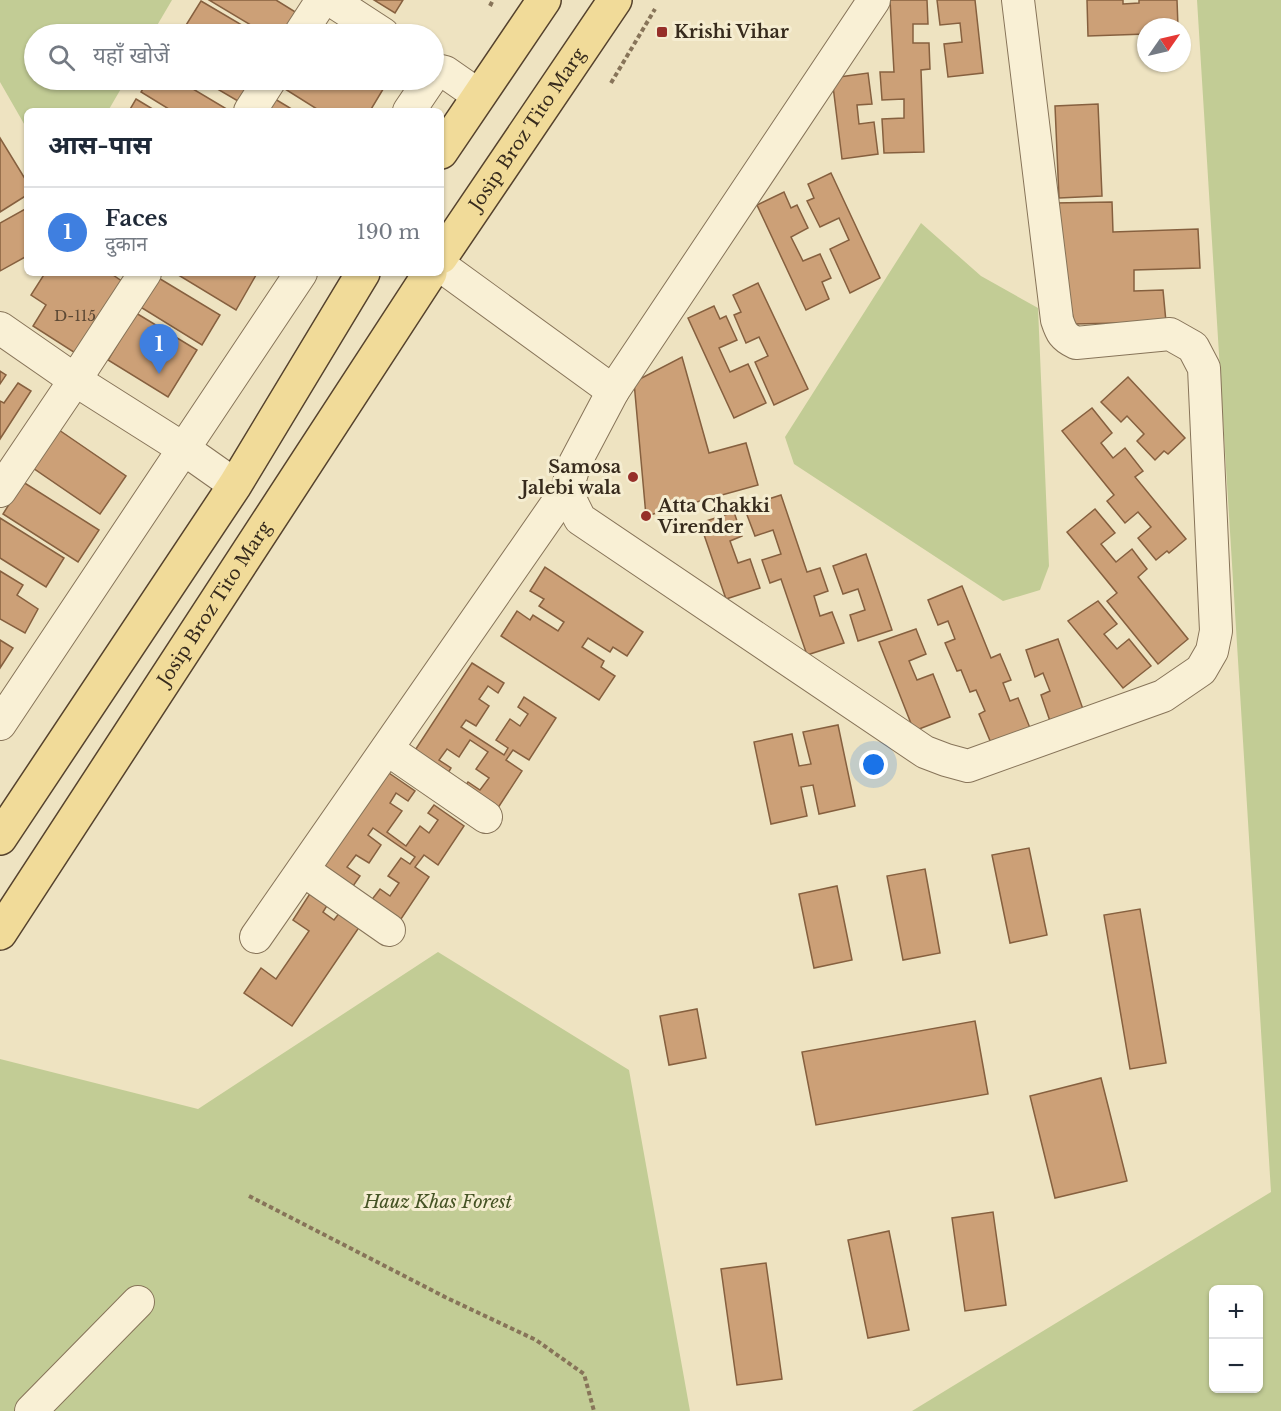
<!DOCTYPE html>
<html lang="hi">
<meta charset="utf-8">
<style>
:root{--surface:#fff;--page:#f6f6f7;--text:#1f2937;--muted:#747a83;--line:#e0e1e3;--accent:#962f29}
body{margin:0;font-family:"Libre Baskerville","Noto Sans Devanagari",serif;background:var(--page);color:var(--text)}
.controls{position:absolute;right:18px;bottom:18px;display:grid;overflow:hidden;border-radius:9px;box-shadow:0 2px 4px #0004}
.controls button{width:54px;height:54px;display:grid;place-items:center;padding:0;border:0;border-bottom:2px solid var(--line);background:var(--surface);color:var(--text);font:30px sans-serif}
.compass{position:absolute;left:1137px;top:18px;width:54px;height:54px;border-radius:50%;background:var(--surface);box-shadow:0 2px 4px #0004;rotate:56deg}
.you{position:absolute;left:874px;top:765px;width:21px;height:21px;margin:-15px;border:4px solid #fff;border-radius:50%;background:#1a73e8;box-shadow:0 0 0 9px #1a73e833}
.badge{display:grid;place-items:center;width:39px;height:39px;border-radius:50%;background:var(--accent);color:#fff;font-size:20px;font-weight:700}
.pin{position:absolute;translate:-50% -50px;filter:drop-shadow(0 2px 3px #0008)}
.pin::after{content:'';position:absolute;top:32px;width:21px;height:18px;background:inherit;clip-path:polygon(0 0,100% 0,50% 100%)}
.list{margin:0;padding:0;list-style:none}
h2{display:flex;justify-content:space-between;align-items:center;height:78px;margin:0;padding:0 24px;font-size:26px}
h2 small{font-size:20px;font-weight:400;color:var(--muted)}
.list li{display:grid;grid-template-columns:39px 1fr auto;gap:18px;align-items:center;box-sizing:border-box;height:90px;padding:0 24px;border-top:2px solid var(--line)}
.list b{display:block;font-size:22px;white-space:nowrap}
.list p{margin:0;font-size:20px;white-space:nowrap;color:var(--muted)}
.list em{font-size:20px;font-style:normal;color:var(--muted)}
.icon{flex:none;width:33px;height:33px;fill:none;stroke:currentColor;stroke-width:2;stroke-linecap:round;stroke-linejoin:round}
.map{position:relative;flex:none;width:1281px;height:1411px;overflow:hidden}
.search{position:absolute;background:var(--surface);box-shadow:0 2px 4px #0004;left:24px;top:24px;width:420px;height:66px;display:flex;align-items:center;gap:15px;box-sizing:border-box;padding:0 21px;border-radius:33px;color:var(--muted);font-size:22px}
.panel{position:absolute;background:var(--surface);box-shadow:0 2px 4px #0004;left:24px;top:108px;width:420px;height:168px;border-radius:9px}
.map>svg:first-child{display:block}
.green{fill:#c2cc95;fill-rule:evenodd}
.building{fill:#cca077;stroke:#86603f;stroke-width:1.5}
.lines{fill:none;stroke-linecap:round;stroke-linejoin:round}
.minor-casing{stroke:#877459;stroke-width:34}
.major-casing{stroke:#55422d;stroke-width:36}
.path{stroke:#877459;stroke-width:4;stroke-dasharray:4.5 3;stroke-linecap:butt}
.minor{stroke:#f9f0d5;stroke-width:32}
.major{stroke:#f1db99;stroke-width:33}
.poi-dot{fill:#962f29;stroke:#f5edd1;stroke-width:2}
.labels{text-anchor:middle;stroke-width:6;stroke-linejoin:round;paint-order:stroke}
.number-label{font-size:15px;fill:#5c4834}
.poi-label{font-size:18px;font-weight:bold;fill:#372b1d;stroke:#f5edd1;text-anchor:start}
.street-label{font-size:18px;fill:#372b1d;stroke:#f5edd1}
.park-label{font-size:18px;font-style:italic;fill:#455324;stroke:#f5edd1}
</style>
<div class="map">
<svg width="1281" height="1411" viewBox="0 0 1281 1411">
<rect width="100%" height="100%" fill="#eee3c1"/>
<g class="green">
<polygon points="0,0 172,0 152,34 34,34 34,80 126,80 108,111 27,111 27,129 0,82"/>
<path d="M1197 0H1281V1411H912L1271 1192ZM1214 1290H1258V1388H1214Z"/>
<polygon points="921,223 981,276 1038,308 1049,566 1040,590 1003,601 794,464 785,437"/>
<polygon points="438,952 629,1070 690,1411 0,1411 0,1059 198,1109"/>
</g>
<g class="building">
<polygon points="209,0 276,0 297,13 284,34 266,34"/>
<polygon points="374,0 403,0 395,13"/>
<polygon points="890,0 927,0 928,24 913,24 913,43 929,43 930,69 921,70 924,152 884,153 882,119 904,118 904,99 882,100 880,72 894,72"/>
<polygon points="937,0 975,0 983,73 948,77 944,44 962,42 960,23 940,25"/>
<polygon points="1087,0 1123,0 1123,4 1139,3 1139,0 1177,0 1178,27 1146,27 1146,34 1088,36"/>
<polygon points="201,1 257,34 191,34 183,30"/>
<polygon points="868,73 872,104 857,105 859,124 874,122 878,154 842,159 832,78"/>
<polygon points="148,80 178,80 230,111 172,111 141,92"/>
<polygon points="202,80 248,80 256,84 243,104"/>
<polygon points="291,80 375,80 385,86 370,111 320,111 285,89"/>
<polygon points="270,96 295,111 261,111"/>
<polygon points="136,99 156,111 129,111"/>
<polygon points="1098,104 1102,196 1059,198 1055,106"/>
<polygon points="0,138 27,182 27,195 0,212"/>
<polygon points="831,173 880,278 850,293 830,249 849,240 839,218 820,227 807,201 814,198 808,184"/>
<polygon points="784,192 791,208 797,205 808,228 791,237 803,261 820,254 831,278 822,282 829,299 806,310 757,205"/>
<polygon points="1112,202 1113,232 1198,229 1200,268 1134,270 1134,291 1163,290 1166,322 1074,324 1054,203"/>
<polygon points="27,208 27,256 0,271 0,223"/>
<polygon points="45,273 110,273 129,286 83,358 33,326 46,305 31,295"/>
<polygon points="175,273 253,273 256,275 236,310"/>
<polygon points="152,274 220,315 202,345 134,303"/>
<polygon points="758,283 808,389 774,405 755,362 768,356 759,337 746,343 734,315 741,312 733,295"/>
<polygon points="714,306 720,319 726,316 737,340 719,348 730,372 748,364 766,403 734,418 688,318"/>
<polygon points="136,313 197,350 168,397 108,360"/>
<polygon points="682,357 709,453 746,443 758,485 646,516 634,382"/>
<polygon points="0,371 6,375 0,384"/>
<polygon points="1128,377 1185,438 1168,454 1164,451 1155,460 1137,441 1144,434 1127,416 1121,422 1101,402"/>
<polygon points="18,383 31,391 0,439 0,401 4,403"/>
<polygon points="1092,408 1112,433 1101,443 1113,458 1125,448 1143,471 1135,477 1186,539 1169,553 1167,551 1156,560 1138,538 1151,527 1138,512 1125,523 1107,501 1114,495 1062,431"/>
<polygon points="59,430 126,476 100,514 33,468"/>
<polygon points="23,482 99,530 78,562 3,514"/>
<polygon points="781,495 807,572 820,568 828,591 814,596 820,616 832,612 844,643 807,655 781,579 770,583 762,560 781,554 773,530 755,536 744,507"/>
<polygon points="1095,509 1115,533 1101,544 1116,562 1132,549 1147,569 1138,577 1188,639 1158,664 1107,601 1117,593 1067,532"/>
<polygon points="734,512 742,536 730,541 738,563 750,559 760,588 726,599 700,523"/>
<polygon points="0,518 64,558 46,587 0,558"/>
<polygon points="866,554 892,630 858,641 850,615 865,610 858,589 843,594 833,566"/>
<polygon points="545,567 643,632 627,656 613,647 610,652 588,638 582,647 604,661 601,667 615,676 599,700 501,636 517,611 530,620 533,615 558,631 564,622 539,606 544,599 530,591"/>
<polygon points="0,571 23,585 17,595 38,609 25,633 0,619"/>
<polygon points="962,586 991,658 1000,654 1011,680 1003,683 1010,701 1018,698 1030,728 991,743 979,714 985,711 976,690 970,692 961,670 957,671 945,643 955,639 948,621 938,625 928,600"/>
<polygon points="1098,601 1117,624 1104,634 1117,649 1129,639 1151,666 1123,688 1068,621"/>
<polygon points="916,629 926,654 909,661 917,680 933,674 950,717 914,731 879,642"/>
<polygon points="1058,639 1084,712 1051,724 1041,695 1050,691 1043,673 1035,677 1026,650"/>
<polygon points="0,640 13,648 0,668"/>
<polygon points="472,663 504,683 498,693 488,686 479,699 489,706 476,726 466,720 461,727 504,755 508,748 496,740 510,719 520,726 528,714 518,707 524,697 556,718 529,760 513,750 506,760 522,771 494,814 461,792 468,782 480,790 489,778 476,769 488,752 470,740 459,757 447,749 439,760 451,768 444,780 410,758"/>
<polygon points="838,725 855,806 819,814 813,785 801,787 807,816 771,824 754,742 792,734 799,766 811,764 803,732"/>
<polygon points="386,771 415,791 408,801 396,793 390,803 402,811 387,832 406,846 420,826 429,833 438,820 428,813 434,805 464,826 438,865 424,855 415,867 429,877 399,922 370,902 380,889 390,896 399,883 388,876 401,858 410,864 415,857 373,828 368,835 381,845 369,863 356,855 347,867 360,876 351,889 320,867"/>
<polygon points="1029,848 1047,935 1010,943 992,855"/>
<polygon points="925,869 940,953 903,960 887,876"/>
<polygon points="837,886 852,960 814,968 799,894"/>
<polygon points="311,892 328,904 323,912 334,920 340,912 360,926 292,1026 244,993 261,968 276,979 309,931 293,920"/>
<polygon points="1140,909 1166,1063 1130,1069 1104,915"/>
<polygon points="697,1009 706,1058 669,1065 660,1016"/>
<polygon points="975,1021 988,1094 816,1125 802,1052"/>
<polygon points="1101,1078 1127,1181 1055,1198 1030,1096"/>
<polygon points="993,1212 1006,1305 965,1311 952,1218"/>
<polygon points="889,1231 909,1330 868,1338 848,1240"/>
<polygon points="766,1263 782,1379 737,1385 721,1269"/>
</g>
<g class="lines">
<g class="minor-casing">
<g id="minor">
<polyline points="331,0 383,34"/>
<polyline points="300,34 322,0"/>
<polyline points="434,68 437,70 445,72 478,95"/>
<polyline points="250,111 270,80"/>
<polyline points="409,111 430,80"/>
<polyline points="441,266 613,391 874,0"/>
<polyline points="0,328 75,380 184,449 235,485"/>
<path d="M613 391 575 463 567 489 573 505 580 519 925 752 946 760 968 766 1163 696 1201 670 1212 651 1216 631 1204 368 1193 347 1170 334 1076 343C1063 337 1061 332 1057 320L1018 0"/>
<polyline points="0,491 75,380 145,273"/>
<polyline points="0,724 301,273"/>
<polyline points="387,749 486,817"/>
<polyline points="303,870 389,930"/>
<polyline points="256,937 567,489"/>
<polyline points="31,1411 138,1302"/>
</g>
</g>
<g class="major-casing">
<g id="major">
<polyline points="441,152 544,0"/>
<path id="s1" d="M441 257 615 0"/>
<polyline points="0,838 235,485 363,273"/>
<path id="s2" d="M0 933 430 273"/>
</g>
</g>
<g class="path">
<polyline points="490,6 493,0"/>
<polyline points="611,83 655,9"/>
<polyline points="249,1196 447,1298 536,1340 584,1374 594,1411"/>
</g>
<use href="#minor" class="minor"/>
<use href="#major" class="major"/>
</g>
<g class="poi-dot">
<rect x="656" y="26" width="12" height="12" rx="3"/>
<circle cx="633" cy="477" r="6"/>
<circle cx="646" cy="516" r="6"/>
</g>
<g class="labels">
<g class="number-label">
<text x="75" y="321">D-115</text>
</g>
<g class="poi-label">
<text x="674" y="38">Krishi Vihar</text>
<text x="621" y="473" text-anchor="end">Samosa<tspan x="621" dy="21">Jalebi wala</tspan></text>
<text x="658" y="512">Atta Chakki<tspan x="658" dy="21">Virender</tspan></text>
</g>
<g class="street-label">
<text dy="6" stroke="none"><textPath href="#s1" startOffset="154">Josip Broz Tito Marg</textPath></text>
<text dy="6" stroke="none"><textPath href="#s2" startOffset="393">Josip Broz Tito Marg</textPath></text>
</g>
<g class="park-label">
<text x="438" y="1208">Hauz Khas Forest</text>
</g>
</g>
</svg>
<div class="controls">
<button>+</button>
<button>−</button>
</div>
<svg class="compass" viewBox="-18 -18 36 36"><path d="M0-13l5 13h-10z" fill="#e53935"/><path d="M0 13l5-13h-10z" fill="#747a83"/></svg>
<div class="you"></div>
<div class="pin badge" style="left:159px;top:374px;background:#3f7fe0">1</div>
<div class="search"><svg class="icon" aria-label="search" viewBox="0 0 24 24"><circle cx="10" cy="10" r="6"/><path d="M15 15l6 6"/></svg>यहाँ खोजें</div>
<section class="panel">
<h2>आस-पास<small></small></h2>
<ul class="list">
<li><span class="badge" style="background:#3f7fe0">1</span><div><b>Faces</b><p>दुकान</p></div><em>190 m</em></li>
</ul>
</section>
</div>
